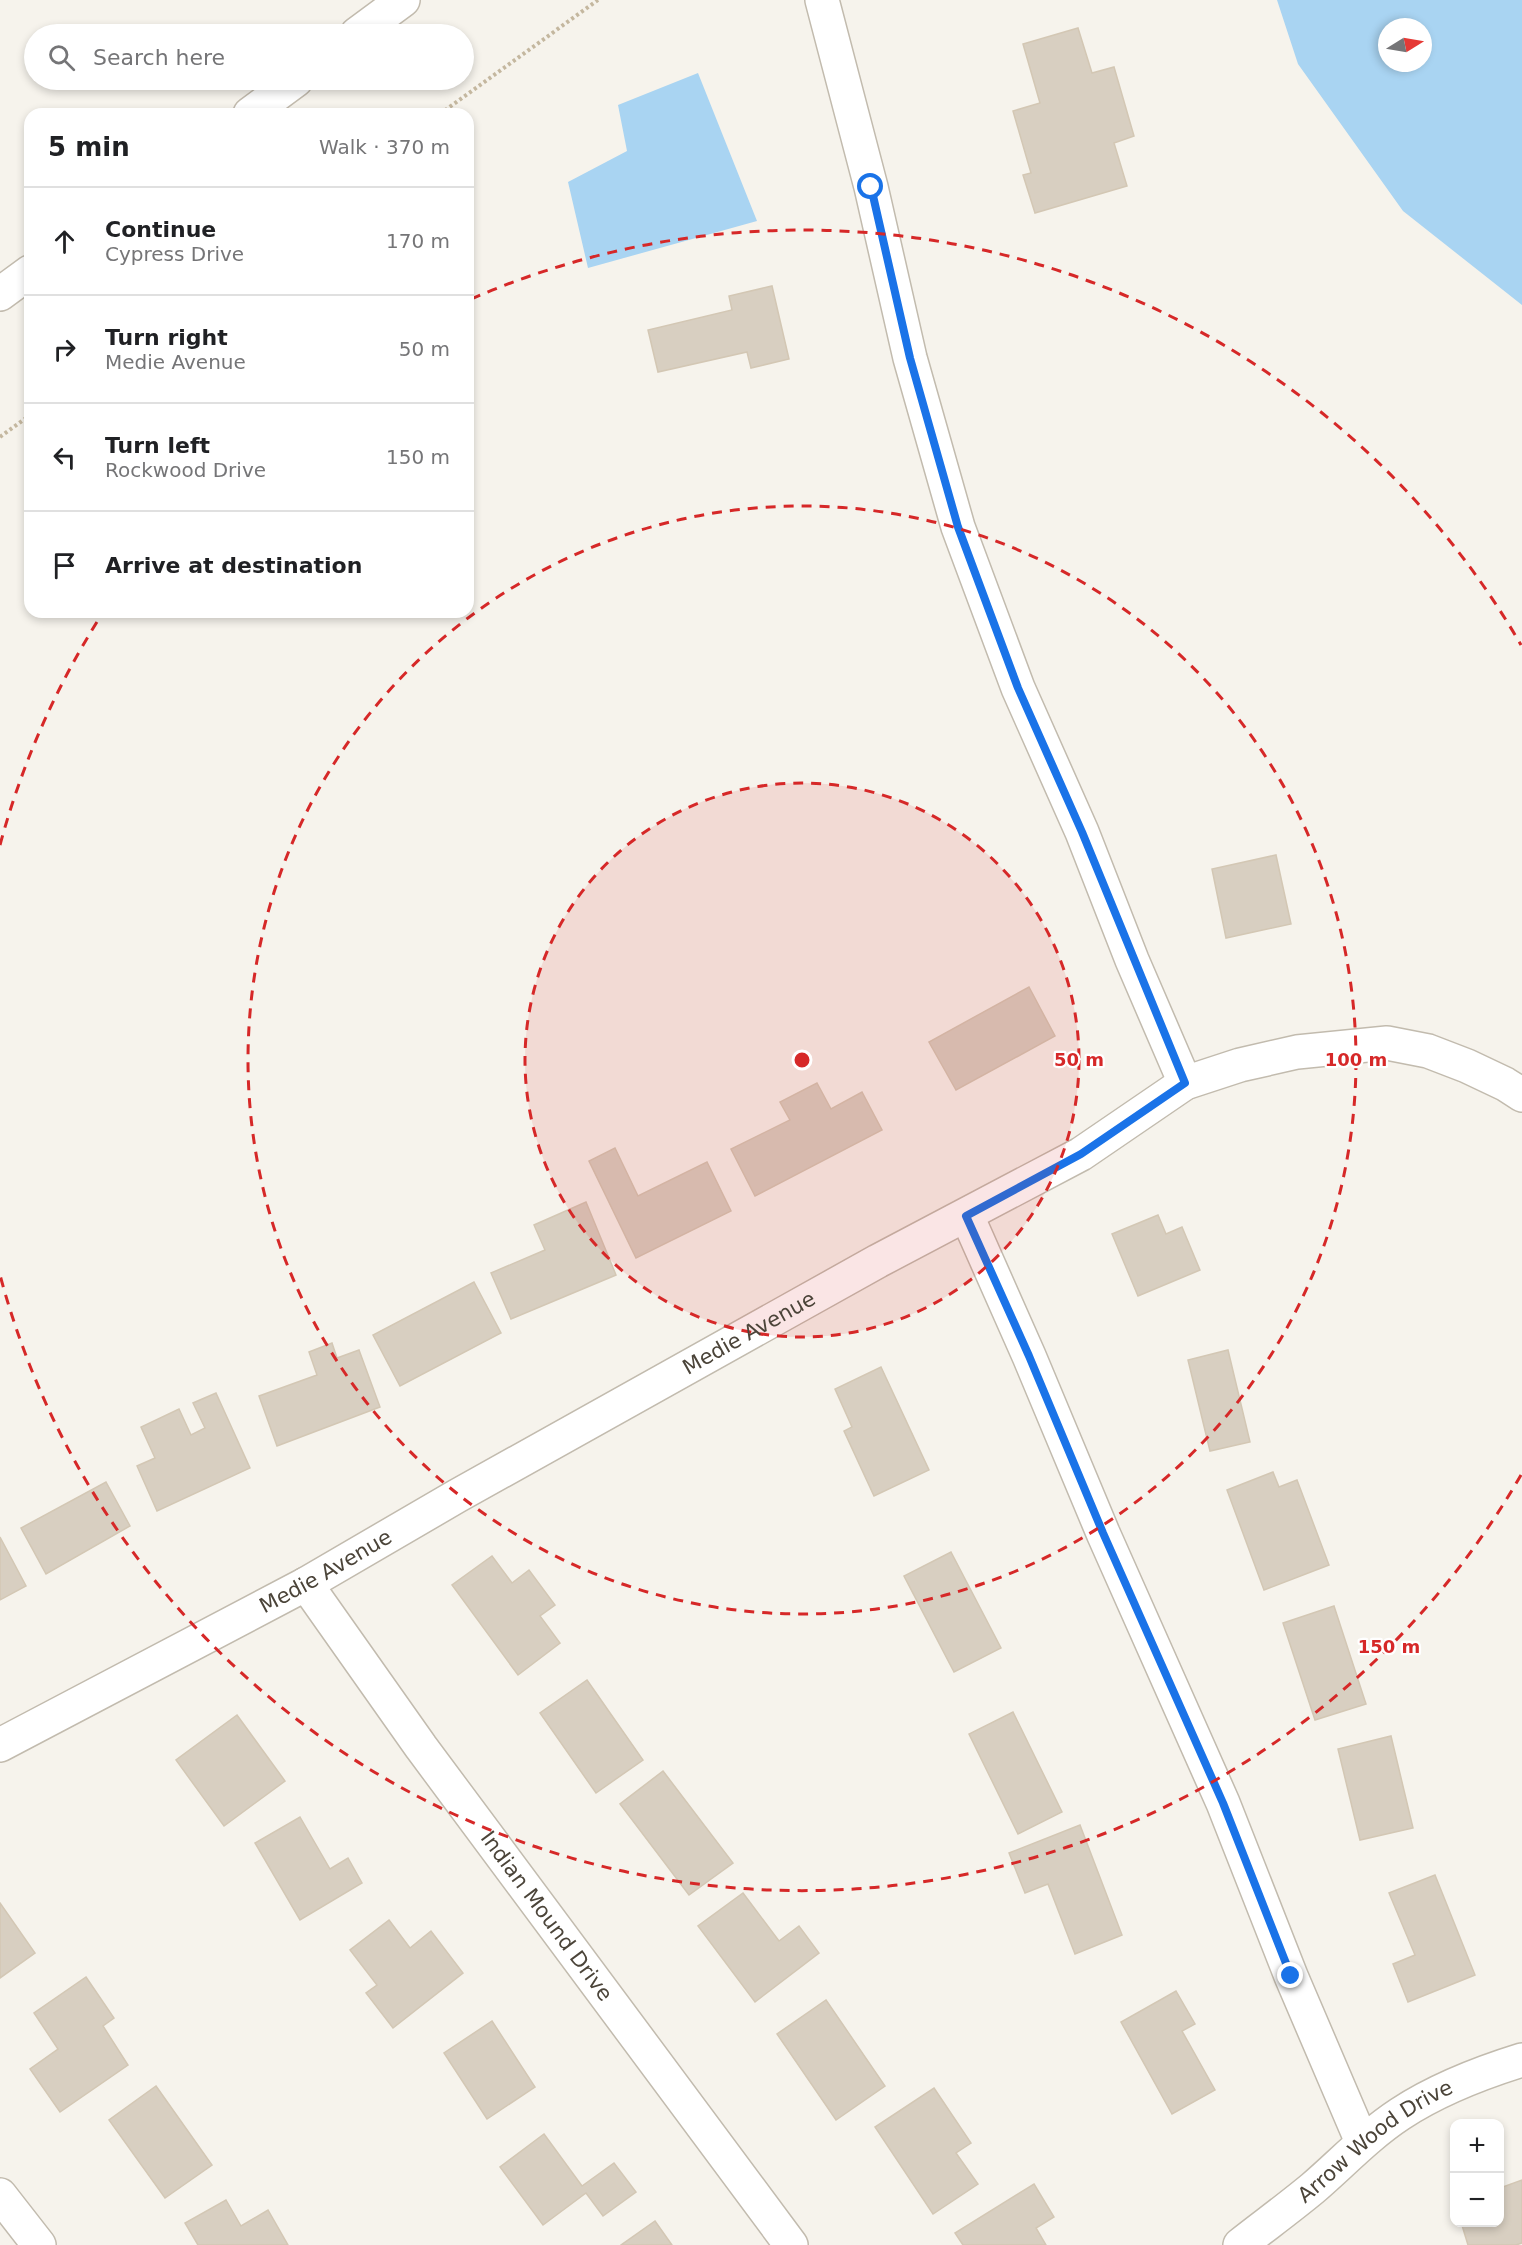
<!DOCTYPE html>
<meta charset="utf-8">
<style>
:root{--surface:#fff;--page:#f6f6f6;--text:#202124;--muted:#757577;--line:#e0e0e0}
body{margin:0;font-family:"DejaVu Sans",sans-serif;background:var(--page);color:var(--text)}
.controls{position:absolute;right:18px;bottom:18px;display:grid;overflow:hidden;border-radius:12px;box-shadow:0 3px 9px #0003}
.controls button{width:54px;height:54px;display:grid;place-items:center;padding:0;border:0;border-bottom:2px solid var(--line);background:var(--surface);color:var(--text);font:30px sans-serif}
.compass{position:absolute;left:1378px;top:18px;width:54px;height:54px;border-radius:50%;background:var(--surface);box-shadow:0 3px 9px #0003;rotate:79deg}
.stop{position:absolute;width:18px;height:18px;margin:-14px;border:4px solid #1a73e8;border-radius:50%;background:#fff}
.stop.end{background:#1a73e8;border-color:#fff;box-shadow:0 2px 6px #0008}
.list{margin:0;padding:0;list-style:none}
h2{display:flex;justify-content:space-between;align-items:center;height:78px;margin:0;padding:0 24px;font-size:26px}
h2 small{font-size:20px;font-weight:400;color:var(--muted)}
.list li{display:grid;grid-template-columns:39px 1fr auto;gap:18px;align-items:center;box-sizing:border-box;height:108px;padding:0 24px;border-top:2px solid var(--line)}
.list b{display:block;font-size:22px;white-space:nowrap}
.list p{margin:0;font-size:20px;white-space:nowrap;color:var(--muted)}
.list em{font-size:20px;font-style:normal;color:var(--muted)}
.icon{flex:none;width:33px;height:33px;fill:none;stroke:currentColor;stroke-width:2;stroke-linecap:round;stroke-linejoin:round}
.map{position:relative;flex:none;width:1522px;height:2245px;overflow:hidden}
.search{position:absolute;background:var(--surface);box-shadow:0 3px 9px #0003;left:24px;top:24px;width:450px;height:66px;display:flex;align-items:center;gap:15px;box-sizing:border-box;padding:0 21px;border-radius:33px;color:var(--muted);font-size:22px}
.panel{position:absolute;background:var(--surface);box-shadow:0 3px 9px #0003;left:24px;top:108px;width:450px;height:510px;border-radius:18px}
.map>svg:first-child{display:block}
.water{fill:#a9d4f2;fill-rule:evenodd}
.building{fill:#d8cfc1;stroke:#d3c7b4;stroke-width:1.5}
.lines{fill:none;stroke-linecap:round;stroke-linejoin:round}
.minor-casing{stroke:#c2bbae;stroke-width:36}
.path{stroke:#c4b79f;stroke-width:4;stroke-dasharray:3 3;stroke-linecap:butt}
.minor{stroke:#fff;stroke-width:33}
.route{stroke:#1a73e8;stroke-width:8}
.ring{fill:none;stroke:#d62828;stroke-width:3;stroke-dasharray:10 8}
.labels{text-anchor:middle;stroke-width:4.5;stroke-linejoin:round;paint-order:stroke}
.street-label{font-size:21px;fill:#4b4439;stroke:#fff}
.centre{fill:#d62828;stroke:#fff;stroke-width:3}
.ring-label{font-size:18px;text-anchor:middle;font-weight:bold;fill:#d62828;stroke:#fff;stroke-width:4.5;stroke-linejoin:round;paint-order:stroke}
</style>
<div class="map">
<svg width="1522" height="2245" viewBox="0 0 1522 2245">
<rect width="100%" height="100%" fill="#f6f3ec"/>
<g class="water">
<path d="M1277 0H1522V305L1403 211 1298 64ZM1387 27H1423V63H1387Z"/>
<polygon points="698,73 757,221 588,268 568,182 627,151 618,105"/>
</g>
<g class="building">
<polygon points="1078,28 1092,73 1114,67 1134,136 1114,143 1127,186 1035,213 1023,175 1031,173 1013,111 1040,103 1023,44"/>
<polygon points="772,286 789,359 751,368 747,352 658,372 648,330 732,310 729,296"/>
<polygon points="1276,855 1291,924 1226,938 1212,869"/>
<polygon points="1029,987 1055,1036 956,1090 929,1042"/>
<polygon points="817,1083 831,1109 862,1092 882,1130 755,1196 731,1149 790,1120 780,1102"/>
<polygon points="615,1148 638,1196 707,1162 731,1211 636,1258 589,1161"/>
<polygon points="586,1202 616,1275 511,1319 491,1273 545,1250 534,1225"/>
<polygon points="1158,1215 1166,1234 1182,1227 1200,1270 1138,1296 1112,1234"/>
<polygon points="474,1282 501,1333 400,1386 373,1335"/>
<polygon points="332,1343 337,1358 359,1350 380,1407 277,1446 259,1396 317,1375 309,1352"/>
<polygon points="1228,1350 1250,1442 1210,1451 1188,1360"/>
<polygon points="881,1367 929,1470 874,1496 844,1431 852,1427 835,1389"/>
<polygon points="216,1393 250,1468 157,1511 137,1466 155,1458 141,1427 179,1409 191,1435 205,1428 193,1403"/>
<polygon points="1273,1472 1279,1487 1297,1480 1329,1565 1264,1590 1227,1490"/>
<polygon points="106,1482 130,1526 46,1574 21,1528"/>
<polygon points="0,1537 26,1586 0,1600"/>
<polygon points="951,1552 1001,1648 954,1672 904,1576"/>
<polygon points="492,1556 512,1583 529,1570 555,1605 540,1616 560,1643 518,1675 452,1585"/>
<polygon points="1334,1606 1366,1704 1315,1720 1283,1623"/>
<polygon points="587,1680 643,1760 596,1793 540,1713"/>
<polygon points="1013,1712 1062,1812 1018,1834 969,1734"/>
<polygon points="237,1715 285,1781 224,1826 176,1760"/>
<polygon points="1391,1736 1413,1828 1360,1840 1338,1749"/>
<polygon points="663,1771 733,1863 689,1895 620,1804"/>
<polygon points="300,1817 330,1869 348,1858 362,1883 300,1920 255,1843"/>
<polygon points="1080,1825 1122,1935 1075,1954 1048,1884 1025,1893 1009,1853"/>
<polygon points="1435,1875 1475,1975 1408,2002 1393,1964 1415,1955 1389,1893"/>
<polygon points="743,1893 779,1941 799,1926 819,1953 755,2002 698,1926"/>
<polygon points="0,1903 35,1953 0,1978"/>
<polygon points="389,1920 410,1948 431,1931 463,1973 393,2028 366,1993 377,1985 350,1950"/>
<polygon points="86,1977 114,2018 103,2026 128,2065 60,2112 30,2069 58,2049 34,2013"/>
<polygon points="1176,1991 1195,2024 1182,2031 1215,2090 1172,2114 1121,2022"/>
<polygon points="826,2000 885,2086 836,2120 777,2034"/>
<polygon points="492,2021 535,2087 487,2119 444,2053"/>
<polygon points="156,2086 212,2165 165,2198 109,2120"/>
<polygon points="934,2088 971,2143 956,2153 978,2184 933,2214 875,2127"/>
<polygon points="544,2134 582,2186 614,2163 636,2192 603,2216 586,2193 543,2225 500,2167"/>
<polygon points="1522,2180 1522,2243 1516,2245 1468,2245 1461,2222 1500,2222 1500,2188"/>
<polygon points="1034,2184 1054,2217 1036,2228 1046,2245 963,2245 955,2233"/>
<polygon points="226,2200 241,2226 268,2210 288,2245 198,2245 185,2223"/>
<polygon points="655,2221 672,2245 621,2245"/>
</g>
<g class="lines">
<g class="minor-casing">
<g id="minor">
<polyline points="822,0 871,187 910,358 958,527 1018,688 1082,832 1132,960 1185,1083"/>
<polyline points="357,34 403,0"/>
<polyline points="250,114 296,80"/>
<polyline points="0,294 30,272"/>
<polyline points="967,1216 1029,1356 1103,1533 1223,1803 1291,1976 1362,2142"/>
<path id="s1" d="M306 1584 421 1747 791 2245"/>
<path id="s2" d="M0 1745 306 1584 457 1496 878 1261 1081 1154 1185 1083 1240 1065 1297 1052 1387 1043 1428 1051 1467 1066 1505 1084 1522 1095"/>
<polyline points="0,2195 39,2245"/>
<path id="s3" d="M1240 2245C1264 2226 1289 2208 1313 2188 1342 2163 1368 2135 1400 2114 1438 2089 1480 2073 1522 2060"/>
</g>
</g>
<g class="path">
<polyline points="440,114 598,0"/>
<polyline points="0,437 30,415"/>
</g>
<use href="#minor" class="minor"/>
</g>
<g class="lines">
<polyline class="route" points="871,187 910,358 958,527 1018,688 1082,832 1185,1083 1081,1154 966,1216 1029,1356 1103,1533 1223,1803 1291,1976"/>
</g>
<circle cx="802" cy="1060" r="277" fill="#d62828" fill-opacity=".12"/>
<g class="ring">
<circle cx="802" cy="1060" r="277"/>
<circle cx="802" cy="1060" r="554"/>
<path d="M1521 1475A830 830 0 0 1 0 1275M0 845A830 830 0 0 1 102 614M471 299A830 830 0 0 1 1521 645"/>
</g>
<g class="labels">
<g class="street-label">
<text dy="7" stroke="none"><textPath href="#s2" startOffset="855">Medie Avenue</textPath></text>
<text dy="7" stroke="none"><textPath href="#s2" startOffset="369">Medie Avenue</textPath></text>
<text dy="7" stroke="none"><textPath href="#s1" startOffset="410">Indian Mound Drive</textPath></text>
<text dy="7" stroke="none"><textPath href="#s3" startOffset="171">Arrow Wood Drive</textPath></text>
</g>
</g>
<circle cx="802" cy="1060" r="9" class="centre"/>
<g class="ring-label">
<text x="1079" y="1066">50 m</text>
<text x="1356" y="1066">100 m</text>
<text x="1389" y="1653">150 m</text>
</g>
</svg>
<div class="controls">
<button>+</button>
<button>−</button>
</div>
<svg class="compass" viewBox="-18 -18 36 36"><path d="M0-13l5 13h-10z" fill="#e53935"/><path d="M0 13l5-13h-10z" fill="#757577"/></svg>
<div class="stop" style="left:871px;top:187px"></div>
<div class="stop end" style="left:1291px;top:1976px"></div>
<div class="search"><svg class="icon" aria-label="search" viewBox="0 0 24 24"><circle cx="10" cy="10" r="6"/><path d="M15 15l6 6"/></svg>Search here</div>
<section class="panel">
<h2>5 min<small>Walk · 370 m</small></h2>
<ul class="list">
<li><svg class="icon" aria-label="ahead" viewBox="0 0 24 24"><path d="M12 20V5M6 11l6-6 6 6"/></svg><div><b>Continue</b><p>Cypress Drive</p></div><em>170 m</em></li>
<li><svg class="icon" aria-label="right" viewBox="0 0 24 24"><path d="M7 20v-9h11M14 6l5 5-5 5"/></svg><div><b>Turn right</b><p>Medie Avenue</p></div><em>50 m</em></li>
<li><svg class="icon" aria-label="left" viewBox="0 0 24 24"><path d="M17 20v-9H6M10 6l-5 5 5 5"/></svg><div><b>Turn left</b><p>Rockwood Drive</p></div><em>150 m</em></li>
<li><svg class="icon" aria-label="arrive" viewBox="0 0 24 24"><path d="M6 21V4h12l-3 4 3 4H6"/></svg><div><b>Arrive at destination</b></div></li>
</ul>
</section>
</div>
